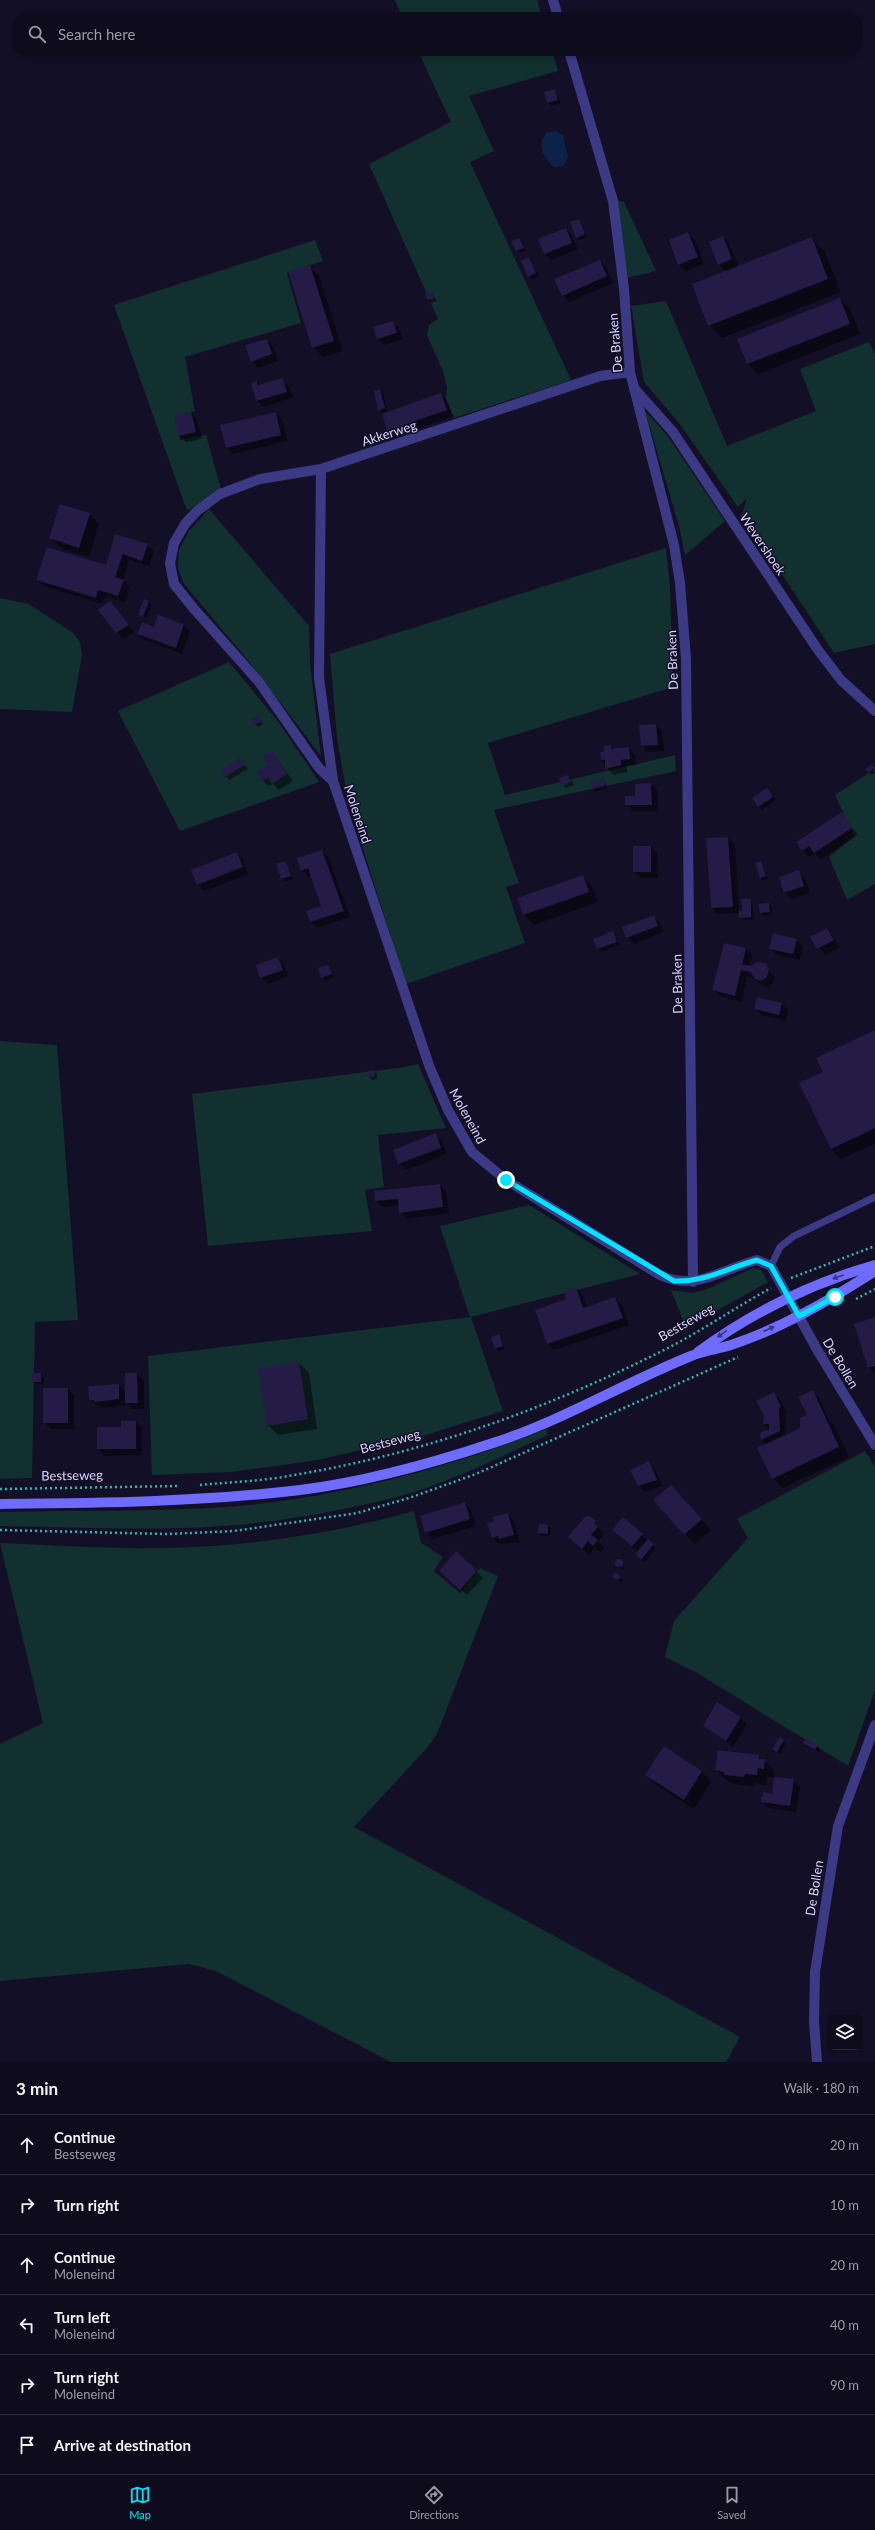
<!DOCTYPE html>
<meta charset="utf-8">
<style>
:root{--surface:#0e0b1c;--page:#1c1929;--text:#f1f3f6;--muted:#9b9ba3;--line:#2e2b3b;--accent:#00e5ff}
body{margin:0;font-family:Lato,sans-serif;background:var(--page);color:var(--text)}
.controls{position:absolute;right:12px;bottom:12px;display:grid;overflow:hidden;border-radius:8px;box-shadow:0 2px 6px #0003}
.controls button{width:36px;height:36px;display:grid;place-items:center;padding:0;border:0;border-bottom:1px solid var(--line);background:var(--surface);color:var(--text);font:20px sans-serif}
.stop{position:absolute;width:12px;height:12px;margin:-9px;border:3px solid #00e5ff;border-radius:50%;background:#fff}
.stop.end{background:#00e5ff;border-color:#fff;box-shadow:0 1px 4px #0008}
.list{margin:0;padding:0;list-style:none}
h2{display:flex;justify-content:space-between;align-items:center;height:52px;margin:0;padding:0 16px;font-size:17px}
h2 small{font-size:13px;font-weight:400;color:var(--muted)}
.list li{display:grid;grid-template-columns:26px 1fr auto;gap:12px;align-items:center;box-sizing:border-box;height:60px;padding:0 16px;border-top:1px solid var(--line)}
.list b{display:block;font-size:15px;white-space:nowrap}
.list p{margin:0;font-size:13px;white-space:nowrap;color:var(--muted)}
.list em{font-size:13px;font-style:normal;color:var(--muted)}
.icon{flex:none;width:22px;height:22px;fill:none;stroke:currentColor;stroke-width:2;stroke-linecap:round;stroke-linejoin:round}
.map{position:relative;flex:none;width:875px;height:2062px;overflow:hidden}
.search{position:absolute;background:var(--surface);box-shadow:0 2px 6px #0003;left:12px;right:12px;top:12px;height:44px;display:flex;align-items:center;gap:10px;box-sizing:border-box;padding:0 14px;border-radius:16px;color:var(--muted);font-size:15px}
.sheet{height:412px;background:var(--surface)}
nav{display:flex;justify-content:space-around;align-items:center;box-sizing:border-box;height:56px;border-top:1px solid var(--line);background:var(--surface);font-size:11px;color:var(--muted)}
nav a{display:grid;justify-items:center;gap:2px}
nav .on{color:var(--accent)}
.map>svg:first-child{display:block}
.green{fill:#12302f}
.water{fill:#0c2248}
.shadow{fill:#0007}
.building{fill:#241b47}
.lines{fill:none;stroke-linecap:round;stroke-linejoin:round}
.path{stroke:#2fb8b0;stroke-width:2.5;stroke-dasharray:2 3;stroke-linecap:butt}
.lane{stroke:#3d3a85;stroke-width:7}
.street{stroke:#3d3a85;stroke-width:10}
.secondary{stroke:#6f6bff;stroke-width:10}
.oneway{fill:#38347d}
.route{stroke:#00e5ff;stroke-width:5}
.labels{text-anchor:middle;stroke-width:3;stroke-linejoin:round;paint-order:stroke}
.street-label{font-size:13px;fill:#d9d4ff;stroke:#130f26}
</style>
<div class="map">
<svg width="875" height="2062" viewBox="0 0 875 2062">
<rect width="100%" height="100%" fill="#130f26"/>
<g class="green">
<polygon points="395,0 537,0 542,17 402,17"/>
<polygon points="418,51 552,51 558,71 469,96 494,151 470,162 571,380 454,418 446,399 447,387 443,371 427,335 429,325 438,319 369,164 451,122"/>
<polygon points="617,200 624,202 656,271 627,278"/>
<polygon points="315,240 323,261 287,273 301,323 185,357 195,411 175,416 180,440 206,435 221,489 187,511 114,305"/>
<polygon points="666,301 727,446 816,411 800,369 869,342 875,354 875,644 834,653 742,514 747,498 738,507 679,423 644,382 631,306"/>
<polygon points="645,411 667,435 725,521 685,555 679,526"/>
<polygon points="209,509 309,626 310,663 321,756 247,659 184,584 178,569 179,550 189,531"/>
<polygon points="666,548 670,587 673,687 488,743 505,795 675,755 676,771 494,810 519,883 506,887 525,943 406,984 349,805 337,739 330,654"/>
<polygon points="0,598 29,604 73,633 80,642 82,655 72,712 0,709"/>
<polygon points="229,662 280,724 319,782 180,831 118,711"/>
<polygon points="875,769 875,884 847,900 829,857 854,836 835,795"/>
<polygon points="0,1041 57,1045 78,1320 35,1322 32,1478 0,1479"/>
<polygon points="418,1064 446,1128 378,1135 384,1187 365,1190 372,1231 208,1246 192,1094 405,1067"/>
<polygon points="529,1205 640,1274 471,1317 503,1411 419,1437 317,1460 232,1472 152,1475 148,1356 470,1317 440,1226"/>
<polygon points="753,1268 761,1270 768,1282 686,1328 671,1290 693,1293 705,1290"/>
<path d="M546 1429 548 1435C502 1456 449 1483 400 1496 331 1514 256 1526 185 1528 123 1530 61 1527 0 1526V1512C76 1510 151 1512 227 1507 337 1498 444 1470 546 1429Z"/>
<polygon points="865,1451 875,1467 875,1690 848,1766 699,1674 665,1657 674,1621 748,1538 737,1519"/>
<path d="M414 1511 421 1543 443 1557 434 1571 460 1593 480 1568 498 1576 437 1734 427 1748 354 1827 740 2037 726 2062H391L216 1971 189 1964 0 1981V1744L43 1723 0 1543C53 1545 107 1549 160 1548 246 1547 332 1534 414 1511Z"/>
</g>
<path class="water" d="M556 131 563 135 568 157 563 166 554 167C542 156 536 145 547 132Z"/>
<g class="shadow">
<polygon points="555,90 561,103 551,106 548,103"/>
<polygon points="579,220 587,237 579,240 576,237"/>
<polygon points="566,229 572,236 578,249 551,260 545,253"/>
<polygon points="688,234 695,240 704,264 686,271 679,264"/>
<polygon points="723,237 729,244 739,267 812,239 825,252 841,292 722,338 709,325 726,272 719,264"/>
<polygon points="519,239 526,251 520,253 517,250"/>
<polygon points="529,259 539,276 532,279 529,276"/>
<polygon points="600,261 606,267 613,283 569,302 563,295"/>
<polygon points="309,266 319,276 343,351 323,357 313,347"/>
<polygon points="432,293 437,301 431,303 428,300"/>
<polygon points="840,299 850,309 860,334 758,374 748,364 739,340"/>
<polygon points="392,322 399,329 403,339 384,345 378,339"/>
<polygon points="267,340 273,346 278,361 258,368 252,361"/>
<polygon points="282,379 289,386 293,398 263,407 257,401 257,382 260,385"/>
<polygon points="380,390 383,393 387,411 382,413 379,410"/>
<polygon points="441,394 447,401 453,416 395,437 388,430"/>
<polygon points="190,412 197,419 202,439 186,442 180,436 175,416"/>
<polygon points="276,413 282,419 287,441 233,454 227,448"/>
<polygon points="89,514 99,524 89,557 61,548 51,538"/>
<polygon points="116,535 147,545 154,551 149,566 129,560 123,580 130,587 125,602 105,596 102,604 44,586 38,580 107,567"/>
<polygon points="145,600 152,605 146,619 139,614"/>
<polygon points="110,602 134,632 123,639 100,610"/>
<polygon points="183,625 190,631 182,654 145,640 138,634 155,628"/>
<polygon points="258,718 263,724 258,727 255,724"/>
<polygon points="656,725 662,732 664,751 648,752 642,746"/>
<polygon points="610,746 614,750 629,748 635,755 636,765 627,766 627,772 613,775 601,760"/>
<polygon points="272,752 293,781 279,790 273,784 268,786 262,779"/>
<polygon points="240,759 248,769 229,780 222,770"/>
<polygon points="872,766 875,773 872,775 869,772"/>
<polygon points="568,776 574,785 566,788 563,785"/>
<polygon points="604,779 608,788 596,792 593,789"/>
<polygon points="651,784 658,791 658,811 633,811 626,804"/>
<polygon points="767,789 776,800 762,810 753,798"/>
<polygon points="841,813 858,835 821,859 815,853 809,857 803,850"/>
<polygon points="728,838 735,845 739,912 743,912 749,900 752,903 754,920 743,920 740,913 718,914 712,908 707,839"/>
<polygon points="651,847 657,853 658,878 641,878 634,872"/>
<polygon points="322,851 328,857 350,917 317,928 311,922 307,912 322,906 311,876 308,877 302,870"/>
<polygon points="237,853 243,860 248,874 204,891 198,884"/>
<polygon points="286,862 293,879 285,882 277,865"/>
<polygon points="761,862 768,879 763,880 760,877"/>
<polygon points="799,872 805,878 810,893 792,899 785,893 780,878"/>
<polygon points="582,876 592,886 598,902 534,925 524,915 518,899"/>
<polygon points="769,904 772,907 772,914 764,916 761,912"/>
<polygon points="654,916 660,923 664,932 634,944 627,937"/>
<polygon points="827,929 840,947 825,955 812,937"/>
<polygon points="613,932 620,945 601,952 595,939"/>
<polygon points="774,935 797,940 803,947 800,960 777,955 770,949"/>
<polygon points="746,949 752,955 750,967 764,964 775,977 773,983 768,987 762,986 755,978 747,976 742,1002 720,996 714,990"/>
<polygon points="278,958 284,965 288,976 268,984 261,977"/>
<polygon points="328,966 334,977 325,981 319,969"/>
<polygon points="782,1004 788,1010 786,1021 762,1015 755,1009"/>
<polygon points="875,1031 875,1144 841,1159 831,1149 824,1072"/>
<polygon points="374,1071 377,1074 377,1079 372,1080 369,1077"/>
<polygon points="436,1135 442,1141 447,1154 406,1170 399,1163"/>
<polygon points="440,1185 446,1191 449,1213 407,1219 400,1212 399,1205 382,1207 376,1201"/>
<polygon points="576,1288 582,1294 587,1308 615,1298 622,1305 629,1325 554,1350 548,1344"/>
<polygon points="875,1318 875,1374 869,1368 856,1325"/>
<polygon points="498,1335 505,1349 499,1351 496,1348"/>
<polygon points="299,1363 309,1373 317,1429 278,1435 268,1425"/>
<polygon points="33,1374 41,1374 44,1377 44,1384 36,1384 33,1381"/>
<polygon points="137,1374 144,1381 144,1409 133,1409 125,1402 126,1405 102,1408 90,1400 118,1385 126,1393"/>
<polygon points="67,1389 74,1395 74,1429 51,1429 44,1423"/>
<polygon points="812,1391 819,1398 829,1421 835,1427 849,1457 782,1488 773,1478 766,1445 762,1440 761,1434 770,1430 764,1424 774,1393 780,1400 787,1413 785,1414 786,1436 801,1428 808,1416"/>
<polygon points="136,1422 142,1429 142,1455 105,1456 98,1449 122,1428"/>
<polygon points="649,1463 655,1469 663,1486 645,1492 638,1485"/>
<polygon points="681,1496 711,1530 695,1544 655,1500"/>
<polygon points="465,1503 471,1510 476,1526 433,1539 426,1532"/>
<polygon points="508,1514 514,1521 520,1542 499,1544 493,1538 488,1523"/>
<polygon points="589,1517 604,1534 598,1541 604,1548 600,1552 595,1547 589,1555 576,1544"/>
<polygon points="548,1526 551,1529 550,1536 542,1536 539,1533"/>
<polygon points="642,1535 656,1548 645,1562 639,1557 639,1552 620,1536"/>
<polygon points="617,1561 621,1561 624,1569 620,1569"/>
<polygon points="476,1571 483,1578 467,1595 447,1577"/>
<polygon points="613,1576 620,1577 623,1580 621,1583"/>
<polygon points="740,1718 747,1724 733,1747 704,1725"/>
<polygon points="783,1740 786,1743 780,1754 774,1749"/>
<polygon points="806,1740 817,1746 820,1749 819,1752 807,1746 804,1743"/>
<polygon points="759,1756 774,1770 774,1778 793,1780 800,1787 796,1812 769,1808 762,1802 773,1795 775,1778 767,1777 766,1785 754,1783 754,1787 735,1784 726,1780 716,1770"/>
<polygon points="702,1772 711,1782 694,1809 656,1785 647,1775"/>
</g>
<g class="building">
<polygon points="555,89 558,100 547,103 544,92"/>
<polygon points="579,219 585,234 576,238 570,222"/>
<polygon points="566,228 572,243 544,254 538,239"/>
<polygon points="688,232 698,257 678,265 669,240"/>
<polygon points="723,236 732,259 718,265 709,242"/>
<polygon points="812,237 828,279 708,326 692,284"/>
<polygon points="519,238 524,248 516,251 511,241"/>
<polygon points="529,257 536,273 528,277 521,261"/>
<polygon points="600,260 607,276 562,296 554,279"/>
<polygon points="310,265 334,341 312,348 288,272"/>
<polygon points="432,292 434,298 427,300 425,294"/>
<polygon points="840,298 850,324 747,364 737,339"/>
<polygon points="393,321 397,333 377,339 373,327"/>
<polygon points="267,339 272,354 251,362 245,345"/>
<polygon points="283,378 287,392 256,401 251,383 257,381 258,385"/>
<polygon points="380,389 385,408 378,411 374,391"/>
<polygon points="441,393 447,410 387,431 382,414"/>
<polygon points="191,411 196,432 179,436 174,415"/>
<polygon points="276,412 281,435 226,448 220,425"/>
<polygon points="60,504 90,513 79,548 49,538"/>
<polygon points="115,534 148,544 142,561 123,554 115,577 124,580 118,596 98,590 96,598 36,580 47,547 106,565"/>
<polygon points="144,599 149,601 143,617 138,615"/>
<polygon points="110,601 129,625 116,633 98,610"/>
<polygon points="158,615 184,624 176,648 137,634 142,622 154,627"/>
<polygon points="258,716 261,721 254,725 251,720"/>
<polygon points="656,724 658,745 641,746 639,725"/>
<polygon points="611,745 611,749 629,747 630,759 621,760 621,765 605,769 605,760 601,760 600,752 604,752 604,746"/>
<polygon points="272,751 287,774 272,784 268,778 261,780 256,773 267,764 263,757"/>
<polygon points="240,758 245,765 225,777 221,770"/>
<polygon points="872,764 875,768 868,773 865,769"/>
<polygon points="568,775 571,782 562,786 559,778"/>
<polygon points="604,778 606,785 593,789 590,782"/>
<polygon points="651,783 652,805 625,805 625,796 635,796 635,784"/>
<polygon points="767,788 773,797 758,807 752,798"/>
<polygon points="842,812 852,828 814,853 809,846 802,851 796,842"/>
<polygon points="728,837 733,907 711,908 706,838"/>
<rect x="633" y="846" width="18" height="26"/>
<polygon points="322,850 344,911 310,922 306,911 321,906 308,868 301,871 297,858"/>
<polygon points="237,852 243,867 197,885 191,870"/>
<polygon points="286,861 291,876 281,879 276,864"/>
<polygon points="761,861 766,876 760,878 755,863"/>
<polygon points="799,870 804,886 784,893 779,877"/>
<polygon points="583,875 589,892 523,915 517,898"/>
<polygon points="741,899 750,899 751,901 751,917 739,918 739,911 742,911"/>
<polygon points="769,903 770,912 760,913 758,904"/>
<polygon points="654,915 658,926 626,938 622,927"/>
<polygon points="827,928 834,940 817,949 810,937"/>
<polygon points="613,931 617,942 597,949 593,939"/>
<polygon points="773,933 797,939 793,954 769,949"/>
<polygon points="724,943 746,948 742,965 752,966 757,962 765,963 769,969 767,977 761,981 755,979 750,972 741,970 735,996 712,990"/>
<polygon points="278,957 283,970 260,978 256,965"/>
<polygon points="328,965 332,974 321,978 318,968"/>
<polygon points="757,997 782,1003 779,1015 754,1009"/>
<polygon points="875,1030 875,1128 831,1149 799,1083 823,1072 816,1058"/>
<polygon points="374,1070 375,1076 368,1077 368,1071"/>
<polygon points="436,1133 441,1148 398,1164 393,1150"/>
<polygon points="440,1184 443,1207 399,1213 398,1199 375,1201 374,1191"/>
<polygon points="576,1287 583,1308 615,1297 623,1318 547,1344 535,1310 566,1299 564,1291"/>
<polygon points="875,1317 875,1366 868,1368 854,1324"/>
<polygon points="499,1334 503,1346 495,1349 491,1337"/>
<polygon points="299,1362 308,1419 267,1426 258,1368"/>
<rect x="32" y="1373" width="9" height="9"/>
<polygon points="125,1373 137,1373 138,1403 125,1403"/>
<polygon points="119,1384 119,1399 95,1402 94,1400 89,1400 88,1386"/>
<rect x="43" y="1388" width="25" height="35"/>
<polygon points="813,1390 839,1447 772,1479 757,1448 800,1428 800,1418 807,1415 798,1397"/>
<polygon points="774,1392 781,1407 779,1408 780,1431 761,1440 760,1433 769,1429 769,1424 763,1424 764,1415 756,1401"/>
<polygon points="121,1421 136,1421 136,1449 97,1449 97,1427 121,1427"/>
<polygon points="649,1461 657,1480 638,1486 630,1470"/>
<polygon points="671,1485 702,1519 684,1535 653,1500"/>
<polygon points="465,1502 470,1519 425,1533 420,1516"/>
<polygon points="508,1513 514,1535 499,1539 498,1536 492,1538 487,1523 494,1521 492,1517"/>
<polygon points="586,1516 589,1516 596,1521 594,1523 598,1527 591,1535 598,1540 593,1546 588,1541 582,1549 568,1537"/>
<polygon points="623,1517 643,1534 632,1546 612,1530"/>
<polygon points="539,1524 548,1525 548,1534 538,1533"/>
<polygon points="648,1539 654,1544 641,1560 635,1554"/>
<polygon points="456,1551 477,1571 460,1590 439,1571"/>
<circle cx="619" cy="1563" r="4"/>
<polygon points="615,1572 621,1576 618,1580 612,1577"/>
<polygon points="717,1702 741,1717 726,1741 703,1726"/>
<polygon points="780,1737 784,1740 777,1752 772,1749"/>
<polygon points="806,1738 818,1745 815,1750 803,1743"/>
<polygon points="664,1746 702,1771 684,1800 645,1775"/>
<polygon points="718,1750 759,1755 759,1759 765,1759 764,1769 758,1768 757,1775 745,1774 744,1777 724,1775 724,1772 715,1770"/>
<polygon points="774,1777 794,1779 790,1806 761,1802 763,1792 772,1794"/>
</g>
<g class="lines">
<g class="path">
<polyline points="791,1278 875,1246"/>
<polyline points="856,1299 875,1289"/>
<path d="M200 1485C231 1482 263 1481 294 1475 426 1453 549 1408 668 1348 703 1330 736 1307 771 1288"/>
<polyline points="0,1489 179,1486"/>
<polyline points="0,1530 167,1534 234,1531 357,1513 409,1498 476,1474 738,1357"/>
</g>
<polyline class="lane" points="771,1266 780,1247 794,1236 875,1197"/>
<g class="street">
<polyline points="553,0 558,17"/>
<polyline points="569,51 613,201 624,289 630,372 674,545 680,583 686,659 693,1282"/>
<polyline points="634,388 673,432 818,650 841,680 875,711"/>
<path d="M321 469 319 678 333 781 430 1068 448 1110 472 1152 506 1180 660 1275C696 1292 722 1269 757 1260L771 1266 819 1353 875 1445"/>
<polyline points="333,781 319,768 259,682 195,610 174,584 170,563 174,543 185,524 197,511 220,494 260,479 321,469 600,376 630,372"/>
<polyline points="817,2062 814,2022 815,1972 838,1826 875,1725"/>
</g>
<g class="secondary">
<path d="M698 1352C751 1313 812 1283 875 1265"/>
<path d="M0 1504C100 1503 200 1502 300 1490 365 1482 430 1464 493 1443 562 1421 624 1383 691 1356 704 1351 718 1349 731 1345 782 1328 830 1300 875 1271"/>
</g>
</g>
<defs><path id="oneway-solid" d="M-6-.8H1V-3.2L6.5 0L1 3.2V.8H-6Z"/></defs>
<g class="oneway">
<use href="#oneway-solid" transform="translate(838 1277) rotate(161)"/>
<use href="#oneway-solid" transform="translate(769 1329) rotate(-24)"/>
<use href="#oneway-solid" transform="translate(722 1334) rotate(144)"/>
</g>
<g class="lines">
<path class="route" d="M506 1180 674 1281C706 1282 727 1268 757 1260L771 1266 799 1316 835 1297"/>
</g>
<g class="labels">
<g class="street-label">
<text transform="translate(615 343) rotate(-95)" y="5">De Braken</text>
<text transform="translate(389 433) rotate(-18)" y="5">Akkerweg</text>
<text transform="translate(763 544) rotate(56)" y="5">Wevershoek</text>
<text transform="translate(672 660) rotate(-92)" y="5">De Braken</text>
<text transform="translate(358 814) rotate(72)" y="5">Moleneind</text>
<text transform="translate(677 984) rotate(-91)" y="5">De Braken</text>
<text transform="translate(468 1116) rotate(61)" y="5">Moleneind</text>
<text transform="translate(686 1322) rotate(-30)" y="5">Bestseweg</text>
<text transform="translate(841 1363) rotate(59)" y="5">De Bollen</text>
<text transform="translate(390 1441) rotate(-15)" y="5">Bestseweg</text>
<text transform="translate(72 1475) rotate(-1)" y="5">Bestseweg</text>
<text transform="translate(814 1888) rotate(-81)" y="5">De Bollen</text>
</g>
</g>
</svg>
<div class="controls">
<button><svg class="icon" aria-label="layers" viewBox="0 0 24 24"><path d="M12 4l9 5-9 5-9-5zM3 14l9 5 9-5"/></svg></button>
</div>
<div class="stop" style="left:835px;top:1297px"></div>
<div class="stop end" style="left:506px;top:1180px"></div>
<div class="search"><svg class="icon" aria-label="search" viewBox="0 0 24 24"><circle cx="10" cy="10" r="6"/><path d="M15 15l6 6"/></svg>Search here</div>
</div>
<section class="sheet">
<h2>3 min<small>Walk · 180 m</small></h2>
<ul class="list">
<li><svg class="icon" aria-label="ahead" viewBox="0 0 24 24"><path d="M12 20V5M6 11l6-6 6 6"/></svg><div><b>Continue</b><p>Bestseweg</p></div><em>20 m</em></li>
<li><svg class="icon" aria-label="right" viewBox="0 0 24 24"><path d="M7 20v-9h11M14 6l5 5-5 5"/></svg><div><b>Turn right</b></div><em>10 m</em></li>
<li><svg class="icon" aria-label="ahead" viewBox="0 0 24 24"><path d="M12 20V5M6 11l6-6 6 6"/></svg><div><b>Continue</b><p>Moleneind</p></div><em>20 m</em></li>
<li><svg class="icon" aria-label="left" viewBox="0 0 24 24"><path d="M17 20v-9H6M10 6l-5 5 5 5"/></svg><div><b>Turn left</b><p>Moleneind</p></div><em>40 m</em></li>
<li><svg class="icon" aria-label="right" viewBox="0 0 24 24"><path d="M7 20v-9h11M14 6l5 5-5 5"/></svg><div><b>Turn right</b><p>Moleneind</p></div><em>90 m</em></li>
<li><svg class="icon" aria-label="arrive" viewBox="0 0 24 24"><path d="M6 21V4h12l-3 4 3 4H6"/></svg><div><b>Arrive at destination</b></div></li>
</ul>
</section>
<nav>
<a class="on"><svg class="icon" aria-label="map" viewBox="0 0 24 24"><path d="M3 6l6-2 6 2 6-2v14l-6 2-6-2-6 2zM9 4v14M15 6v14"/></svg>Map</a>
<a><svg class="icon" aria-label="directions" viewBox="0 0 24 24"><path d="M12 3l9 9-9 9-9-9zM9 14v-3h6M13 9l2 2-2 2"/></svg>Directions</a>
<a><svg class="icon" aria-label="saved" viewBox="0 0 24 24"><path d="M7 4h10v16l-5-4-5 4z"/></svg>Saved</a>
</nav>
